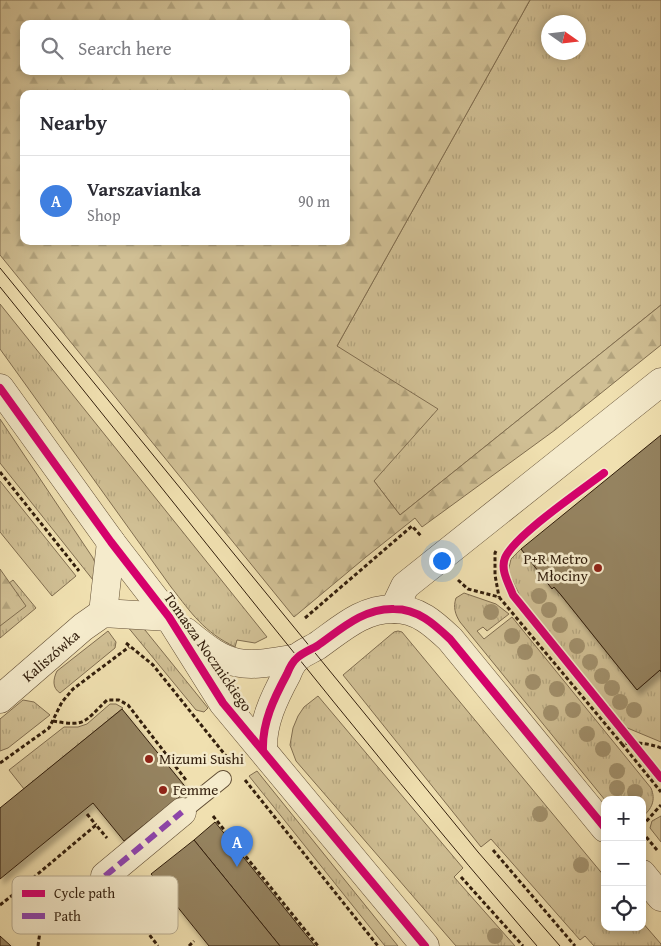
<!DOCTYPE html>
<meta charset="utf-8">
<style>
:root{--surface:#fff;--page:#f7f7f7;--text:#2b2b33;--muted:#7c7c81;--line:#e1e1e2;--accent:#8f2418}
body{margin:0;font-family:"Gentium Book Plus",serif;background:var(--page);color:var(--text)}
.controls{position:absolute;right:15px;bottom:15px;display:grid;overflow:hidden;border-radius:10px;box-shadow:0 2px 8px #0003}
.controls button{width:45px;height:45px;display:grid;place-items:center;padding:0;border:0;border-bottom:1px solid var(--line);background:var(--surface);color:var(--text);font:25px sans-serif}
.compass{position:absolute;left:541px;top:15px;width:45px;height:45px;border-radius:50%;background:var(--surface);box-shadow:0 2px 8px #0003;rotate:104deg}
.you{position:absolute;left:441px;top:560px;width:18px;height:18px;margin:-12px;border:4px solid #fff;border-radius:50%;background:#1a73e8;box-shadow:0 0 0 8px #1a73e833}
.badge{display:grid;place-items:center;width:32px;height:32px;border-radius:50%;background:var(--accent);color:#fff;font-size:16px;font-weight:700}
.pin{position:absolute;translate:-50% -41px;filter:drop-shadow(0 1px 2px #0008)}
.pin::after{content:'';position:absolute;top:26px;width:18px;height:15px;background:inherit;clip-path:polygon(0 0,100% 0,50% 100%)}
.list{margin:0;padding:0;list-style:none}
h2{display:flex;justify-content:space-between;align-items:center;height:65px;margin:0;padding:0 20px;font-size:21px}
h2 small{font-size:16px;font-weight:400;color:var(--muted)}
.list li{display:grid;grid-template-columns:32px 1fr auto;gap:15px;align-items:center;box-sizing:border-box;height:90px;padding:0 20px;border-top:1px solid var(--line)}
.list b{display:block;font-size:19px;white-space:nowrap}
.list p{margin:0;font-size:16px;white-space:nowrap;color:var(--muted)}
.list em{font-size:16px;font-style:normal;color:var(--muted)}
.icon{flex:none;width:28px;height:28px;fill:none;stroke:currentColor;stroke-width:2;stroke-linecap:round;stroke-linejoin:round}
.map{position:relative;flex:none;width:661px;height:946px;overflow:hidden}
.search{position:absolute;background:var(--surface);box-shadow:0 2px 8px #0003;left:20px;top:20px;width:330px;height:55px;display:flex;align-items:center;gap:12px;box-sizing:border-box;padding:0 18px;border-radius:10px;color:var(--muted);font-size:19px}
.panel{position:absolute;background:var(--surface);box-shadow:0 2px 8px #0003;left:20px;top:90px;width:330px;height:155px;border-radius:10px}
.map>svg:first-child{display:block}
.grass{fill:url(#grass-tufts);stroke:#816e50;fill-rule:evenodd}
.forest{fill:url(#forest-firs);stroke:#816e50;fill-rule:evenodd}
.building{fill:#958361;stroke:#321e0c;filter:url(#shadow)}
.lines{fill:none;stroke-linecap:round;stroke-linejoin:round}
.service-casing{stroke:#624e35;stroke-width:18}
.minor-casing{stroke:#624e35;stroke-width:29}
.tertiary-casing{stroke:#624e35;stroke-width:29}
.path{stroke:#321e0c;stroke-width:3;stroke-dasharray:4 2.5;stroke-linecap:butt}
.service{stroke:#f5ebcc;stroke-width:16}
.minor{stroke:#f5ebcc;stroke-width:28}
.tertiary{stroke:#f5ebcc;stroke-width:28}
.tram{stroke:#321e0c;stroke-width:1}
.quiet{stroke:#8e44ad;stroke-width:6;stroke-dasharray:12 6;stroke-linecap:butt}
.cycleway-casing{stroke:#f5ebcc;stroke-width:11}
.cycleway{stroke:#d6006c;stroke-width:8}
.tree{fill:#a1906c}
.poi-dot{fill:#8f2418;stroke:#f5ebcc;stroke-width:2}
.labels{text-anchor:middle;stroke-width:5;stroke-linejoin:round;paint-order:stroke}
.poi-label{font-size:15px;fill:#321e0c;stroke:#f5ebcc;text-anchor:start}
.street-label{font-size:15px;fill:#321e0c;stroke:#f5ebcc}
.key{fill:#f5ebcc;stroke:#baae92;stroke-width:1}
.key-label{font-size:14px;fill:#321e0c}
</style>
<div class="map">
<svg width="661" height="946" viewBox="0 0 661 946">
<defs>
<pattern id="grass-tufts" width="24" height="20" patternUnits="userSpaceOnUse" patternTransform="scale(1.25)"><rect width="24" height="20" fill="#d0bf94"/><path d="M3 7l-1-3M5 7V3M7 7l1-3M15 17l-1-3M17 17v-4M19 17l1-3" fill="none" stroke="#b3a47e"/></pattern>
<pattern id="forest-firs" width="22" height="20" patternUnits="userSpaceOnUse" patternTransform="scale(1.25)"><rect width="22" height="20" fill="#d0bf94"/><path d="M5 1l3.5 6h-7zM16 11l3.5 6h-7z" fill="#b3a47e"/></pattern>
<filter id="shadow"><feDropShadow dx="3" dy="5.5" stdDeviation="2.5" flood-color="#0004"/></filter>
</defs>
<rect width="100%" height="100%" fill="#f0e0b0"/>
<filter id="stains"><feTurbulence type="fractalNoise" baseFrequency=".004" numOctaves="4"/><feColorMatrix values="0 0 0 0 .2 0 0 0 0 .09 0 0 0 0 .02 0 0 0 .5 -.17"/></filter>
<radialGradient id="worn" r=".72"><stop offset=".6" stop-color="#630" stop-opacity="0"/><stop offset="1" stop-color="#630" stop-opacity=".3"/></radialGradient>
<g class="grass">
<path d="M530 0H661V305L400 515 374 481 337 346ZM548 22H578V52H548Z"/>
<path d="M0 304 267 637 255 643 237 640 235 647C204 632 192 614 171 587L0 349Z"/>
<polygon points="0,419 93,558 96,565 97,585 0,463"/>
<polygon points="0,481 76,576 52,596 0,532"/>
<polygon points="521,549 552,588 554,587 561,595 637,690 660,670 661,672 661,742 625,727 523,602 508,572 511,559"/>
<polygon points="13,580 36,608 0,638 0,590"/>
<path d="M464 593 496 604 509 614 487 631 483 627 477 631 484 639 512 617 651 788C656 800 652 809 642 817V800H605L460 622C455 614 453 607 456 598Z"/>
<polygon points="127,626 139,626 145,630 208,708 204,712 196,710"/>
<path d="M108 631 116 642 115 648 60 693C52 688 53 679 57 671Z"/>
<polygon points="398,631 402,632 605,877 605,927 642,927 642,922 661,944 661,946 594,946 585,936 580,940 491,839 481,847 343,675 394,632"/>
<polygon points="318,696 463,868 454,877 515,946 456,946 296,761 290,745 293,728 298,716 304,707"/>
<polygon points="23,700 34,702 50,715 8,748 0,751 0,719"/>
<polygon points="110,704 116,704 123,708 24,789 9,770 64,727 78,727 87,724"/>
<polygon points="257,771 398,946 385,946 249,776"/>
<polygon points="661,816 661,842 650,828 652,821"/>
</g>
<g class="forest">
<path d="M0 0H530L337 346 438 409 374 481 400 515 661 305V345L555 430 422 527 415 518 366 557 294 617 0 255ZM24 24H346V71H24ZM24 94H346V241H24Z"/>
<polygon points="0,569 26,606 0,626"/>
</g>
<g class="building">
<polygon points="661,435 661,672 660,670 637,690 561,595 554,587 552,589 521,549"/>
<polygon points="122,709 188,790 124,841 93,803 0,879 0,808"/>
<polygon points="215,822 315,946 280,946 194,840"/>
<polygon points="194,840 280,946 209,946 151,874"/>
<polygon points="0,936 11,946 0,946"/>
</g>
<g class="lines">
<g class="service-casing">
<polyline id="service" points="182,812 223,779"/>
</g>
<g class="minor-casing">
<g id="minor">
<polyline points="394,609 405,586 661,382"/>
<polyline points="103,613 111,542"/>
<polyline points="0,699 83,627 103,613 169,617"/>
<polyline points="105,876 182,812"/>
</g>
</g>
<g class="tertiary-casing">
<g id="tertiary">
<polyline points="0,388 111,542 169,617 223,703 425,946"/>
<path d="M186 632C230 669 241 668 297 658"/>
<path d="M263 750C262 723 274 698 287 674 289 669 292 662 297 658 302 653 310 650 317 646 340 630 363 608 394 609 418 609 434 624 450 639L605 828"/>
<polyline points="642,874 661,897"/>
</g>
</g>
<g class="path">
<polyline points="0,472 79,571"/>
<polyline points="496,551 495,553 495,575 499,597"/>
<path d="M458 580 468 589 499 597 622 744C636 742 648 743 661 748"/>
<polyline points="305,618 412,526 422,537"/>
<polyline points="126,643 153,665 226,756"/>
<path d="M53 721C86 727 84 722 107 700H119L128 705 186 780"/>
<polyline points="622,744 661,792"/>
<polyline points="0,763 49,728 62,702 73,689 129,647"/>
<polyline points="245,780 378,946"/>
<polyline points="87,814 96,825"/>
<polyline points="213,816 318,946"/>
<polyline points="642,826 661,805"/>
<polyline points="642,832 657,850"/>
<polyline points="493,850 575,946"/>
<polyline points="461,877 523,946"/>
<polyline points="122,899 158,946"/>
<polyline points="0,905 14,894"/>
<polyline points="41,924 14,894 96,825 107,838"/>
<polyline points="38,946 41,924 83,892"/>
<polyline points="189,946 194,941"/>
</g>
<use href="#service" class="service"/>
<use href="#minor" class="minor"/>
<use href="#tertiary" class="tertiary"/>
<g class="tram">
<polyline points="0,268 478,852 560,946"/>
<path d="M0 287C179 507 352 731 537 946"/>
</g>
<polyline class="quiet" points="105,876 182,812"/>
<g class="cycleway-casing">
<g id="cycleway">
<polyline points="0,388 111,542 169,617 223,703 425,946"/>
<path d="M604 473C583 489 514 536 505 558 500 570 509 584 513 595L661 778"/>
<path d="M263 750C262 723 274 698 287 674 289 669 292 662 297 658 302 653 310 650 317 646 340 630 363 608 394 609 418 609 434 624 450 639L605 828"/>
</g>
</g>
<use href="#cycleway" class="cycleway"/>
</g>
<g class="tree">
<circle cx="539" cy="596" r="8"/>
<circle cx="549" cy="610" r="8"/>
<circle cx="491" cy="612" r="8"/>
<circle cx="560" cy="625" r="8"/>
<circle cx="512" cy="636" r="8"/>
<circle cx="577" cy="646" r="8"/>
<circle cx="525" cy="652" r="8"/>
<circle cx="590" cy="662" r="8"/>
<circle cx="602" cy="676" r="8"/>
<circle cx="533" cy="682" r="8"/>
<circle cx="612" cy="688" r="8"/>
<circle cx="557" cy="689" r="8"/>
<circle cx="620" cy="702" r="8"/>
<circle cx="573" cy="710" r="8"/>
<circle cx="634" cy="710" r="8"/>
<circle cx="551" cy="713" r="8"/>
<circle cx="587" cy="734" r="8"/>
<circle cx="603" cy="749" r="8"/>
<circle cx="617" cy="771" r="8"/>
<circle cx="617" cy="788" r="8"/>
<circle cx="635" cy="792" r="8"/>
<circle cx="540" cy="814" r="8"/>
<circle cx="581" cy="865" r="8"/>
<circle cx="495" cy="936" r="8"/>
</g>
<g class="poi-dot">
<circle cx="598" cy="568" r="5"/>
<circle cx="149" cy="759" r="5"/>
<circle cx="163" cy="790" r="5"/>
</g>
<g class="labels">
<g class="poi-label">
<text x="588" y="564" text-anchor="end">P+R Metro<tspan x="588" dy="17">Młociny</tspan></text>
<text x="159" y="764">Mizumi Sushi</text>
<text x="173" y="795">Femme</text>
</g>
<g class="street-label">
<text transform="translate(208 652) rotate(55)" y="5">Tomasza Nocznickiego</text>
<text transform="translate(51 656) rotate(-41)" y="5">Kaliszówka</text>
</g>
</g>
<rect x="12" y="876" width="166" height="58" rx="8" class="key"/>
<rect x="22" y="890" width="23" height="7" fill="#d6006c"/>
<rect x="22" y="913" width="23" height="6" fill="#8e44ad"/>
<g class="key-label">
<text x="54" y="898">Cycle path</text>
<text x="54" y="921">Path</text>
</g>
<rect width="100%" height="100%" filter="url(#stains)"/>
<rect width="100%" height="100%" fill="url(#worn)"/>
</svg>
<div class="controls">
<button>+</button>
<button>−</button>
<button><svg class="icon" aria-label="locate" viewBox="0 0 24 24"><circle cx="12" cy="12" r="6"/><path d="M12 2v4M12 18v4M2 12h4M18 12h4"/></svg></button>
</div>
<svg class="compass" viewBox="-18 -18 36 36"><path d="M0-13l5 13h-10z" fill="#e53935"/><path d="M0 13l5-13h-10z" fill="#7c7c81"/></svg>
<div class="you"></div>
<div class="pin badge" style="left:237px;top:867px;background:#3f7fe0">A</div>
<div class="search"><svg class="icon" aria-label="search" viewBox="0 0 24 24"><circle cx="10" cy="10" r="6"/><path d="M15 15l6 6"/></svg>Search here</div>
<section class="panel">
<h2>Nearby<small></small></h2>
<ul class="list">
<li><span class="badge" style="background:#3f7fe0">A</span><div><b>Varszavianka</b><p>Shop</p></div><em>90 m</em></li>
</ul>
</section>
</div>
